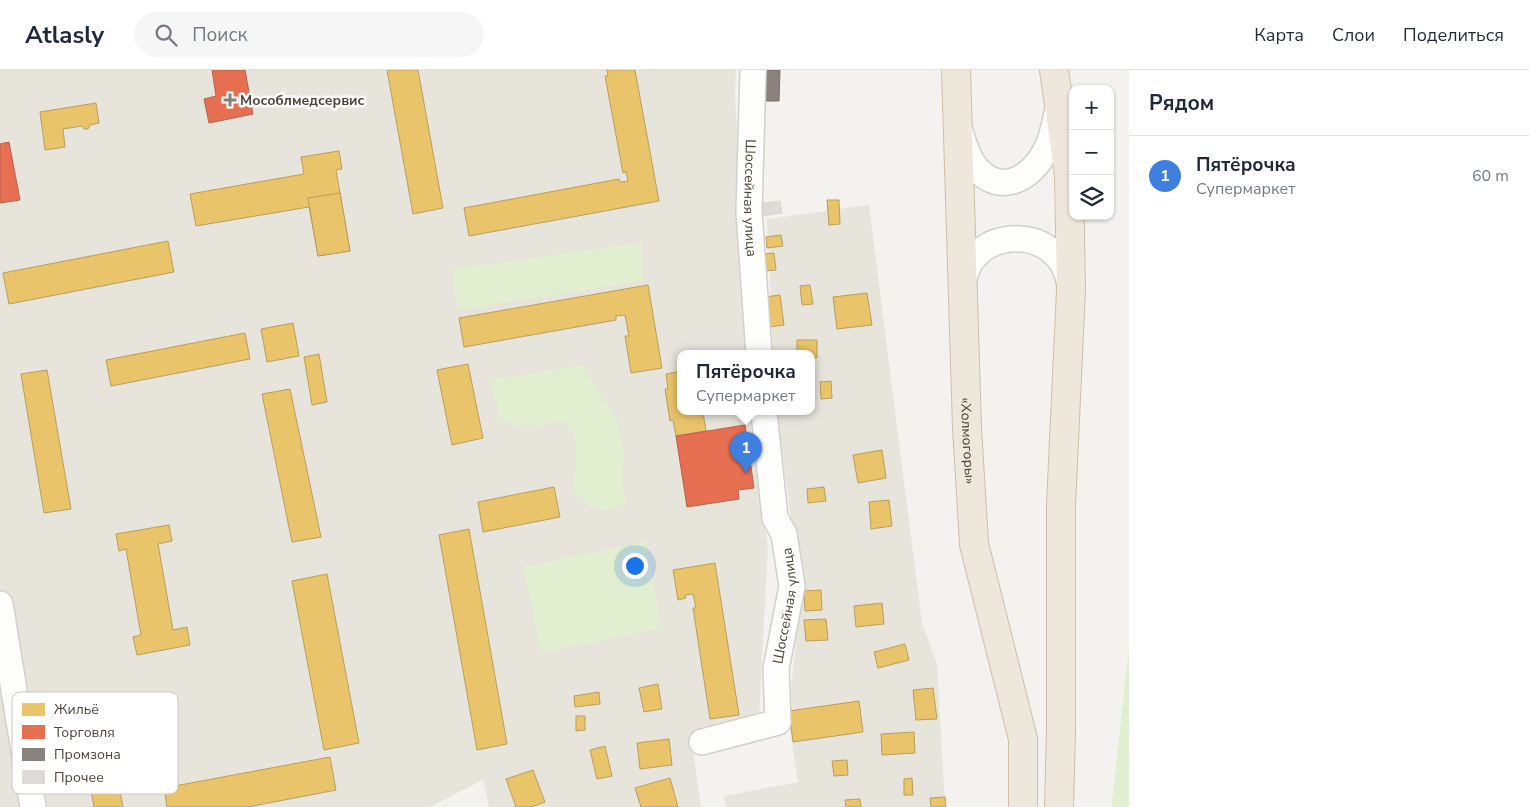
<!DOCTYPE html>
<html lang="ru">
<meta charset="utf-8">
<style>
:root{--surface:#fff;--page:#f6f6f7;--text:#1f2937;--muted:#747a83;--line:#e0e1e3;--accent:#868178}
body{margin:0;font-family:"Nunito Sans",sans-serif;background:var(--page);color:var(--text)}
.controls{position:absolute;right:15px;top:15px;display:grid;overflow:hidden;border-radius:10px;box-shadow:0 1px 4px #0004}
.controls button{width:45px;height:45px;display:grid;place-items:center;padding:0;border:0;border-bottom:1px solid var(--line);background:var(--surface);color:var(--text);font:25px sans-serif}
.you{position:absolute;left:634px;top:495px;width:18px;height:18px;margin:-12px;border:4px solid #fff;border-radius:50%;background:#1a73e8;box-shadow:0 0 0 8px #1a73e833}
.badge{display:grid;place-items:center;width:32px;height:32px;border-radius:50%;background:var(--accent);color:#fff;font-size:16px;font-weight:700}
.pin{position:absolute;translate:-50% -41px;filter:drop-shadow(0 1px 2px #0008)}
.pin::after{content:'';position:absolute;top:26px;width:18px;height:15px;background:inherit;clip-path:polygon(0 0,100% 0,50% 100%)}
.popup{position:absolute;left:677px;top:280px;width:138px;height:65px;box-sizing:border-box;display:grid;place-content:center;border-radius:10px;background:var(--surface);filter:drop-shadow(0 1px 4px #0005);font-size:16px;white-space:nowrap;color:var(--muted)}
.popup b{font-size:19px;color:var(--text)}
.popup::after{content:'';position:absolute;left:50%;top:100%;margin-left:-10px;border:10px solid transparent;border-top-color:var(--surface)}
.list{margin:0;padding:0;list-style:none}
h2{display:flex;justify-content:space-between;align-items:center;height:65px;margin:0;padding:0 20px;font-size:21px}
h2 small{font-size:16px;font-weight:400;color:var(--muted)}
.list li{display:grid;grid-template-columns:32px 1fr auto;gap:15px;align-items:center;box-sizing:border-box;height:80px;padding:0 20px;border-top:1px solid var(--line)}
.list b{display:block;font-size:19px;white-space:nowrap}
.list p{margin:0;font-size:16px;white-space:nowrap;color:var(--muted)}
.list em{font-size:16px;font-style:normal;color:var(--muted)}
.icon{flex:none;width:28px;height:28px;fill:none;stroke:currentColor;stroke-width:2;stroke-linecap:round;stroke-linejoin:round}
.map{position:relative;flex:none;width:1129px;height:737px;overflow:hidden}
header{display:flex;align-items:center;gap:30px;box-sizing:border-box;height:70px;padding:0 25px;background:var(--surface);border-bottom:1px solid var(--line)}
header strong{font-size:24px}
nav{display:flex;gap:28px;margin-inline-start:auto;font-size:18px}
.search{width:350px;height:45px;background:var(--page);display:flex;align-items:center;gap:12px;box-sizing:border-box;padding:0 18px;border-radius:28px;color:var(--muted);font-size:19px}
main{display:flex}
aside{flex:1;background:var(--surface)}
.map>svg:first-child{display:block}
.residential{fill:#e7e4dc}
.green{fill:#e1eecf}
.homes{fill:#e9c46a;stroke:#ba9e5b}
.shops{fill:#e76f51;stroke:#b8624a}
.industry{fill:#8a817c;stroke:#776f68}
.building{fill:#dedbd6;stroke:#dcd9d4}
.lines{fill:none;stroke-linecap:round;stroke-linejoin:round}
.minor-casing{stroke:#d2d0cb;stroke-width:28}
.highway-casing{stroke:#ccbfa9;stroke-width:30}
.minor{stroke:#fdfdfc;stroke-width:25}
.highway{stroke:#ede8db;stroke-width:28}
.poi-dot{fill:#868178;stroke:#fff;stroke-width:2}
.labels{text-anchor:middle;stroke-width:5;stroke-linejoin:round;paint-order:stroke}
.poi-label{font-size:14px;font-weight:bold;fill:#4b4439;stroke:#fff;text-anchor:start}
.street-label{font-size:14px;fill:#4b4439;stroke:#fff}
.key{fill:#fff;stroke:#c9c7c4;stroke-width:1}
.key-label{font-size:14px;fill:#4b4439}
</style>
<header>
<strong>Atlasly</strong>
<div class="search"><svg class="icon" aria-label="search" viewBox="0 0 24 24"><circle cx="10" cy="10" r="6"/><path d="M15 15l6 6"/></svg>Поиск</div>
<nav><a>Карта</a><a>Слои</a><a>Поделиться</a></nav>
</header>
<main>
<div class="map">
<svg width="1129" height="737" viewBox="0 0 1129 737">
<rect width="100%" height="100%" fill="#f4f2ee"/>
<g class="residential">
<polygon points="0,0 736,0 735,24 748,284 681,284 681,342 750,342 751,359 768,477 759,648 691,665 701,737 489,737 483,710 430,737 0,737"/>
<polygon points="869,135 922,553 937,594 945,737 726,737 724,726 798,712 788,647 801,526 777,342 811,342 811,284 773,284 767,149"/>
</g>
<g class="green">
<polygon points="641,173 643,211 457,240 452,199"/>
<path d="M582 295 618 352 625 383 622 411 627 433 607 441 591 436 573 422 576 392 575 363 563 351C540 356 523 359 501 351L490 310Z"/>
<polygon points="645,472 662,558 541,583 523,497"/>
<polygon points="1129,577 1129,737 1112,737 1112,733"/>
</g>
<g class="homes">
<polygon points="387,0 418,0 443,138 413,144"/>
<polygon points="607,0 635,0 659,131 469,166 464,138 619,109 620,112 628,111 626,102 623,103 605,6 608,6"/>
<polygon points="96,33 99,53 90,55 88,59 84,59 82,56 63,59 65,77 45,80 40,42"/>
<polygon points="339,81 342,99 336,100 350,181 318,186 309,137 196,156 190,124 304,104 301,87"/>
<polygon points="340,123 350,181 318,186 308,128"/>
<polygon points="827,130 839,130 840,154 829,155"/>
<polygon points="781,165 783,176 767,178 766,167"/>
<polygon points="168,171 174,202 9,234 3,203"/>
<polygon points="774,183 776,200 763,201 762,184"/>
<polygon points="648,215 662,298 631,303 625,266 629,266 625,245 616,246 616,250 464,277 459,248"/>
<polygon points="810,215 813,234 802,235 800,216"/>
<polygon points="867,223 872,255 837,259 833,227"/>
<polygon points="780,225 784,255 769,257 765,227"/>
<polygon points="293,253 299,286 267,292 261,259"/>
<polygon points="245,263 250,289 111,316 106,290"/>
<polygon points="797,270 817,270 817,288 811,288 811,284 797,284"/>
<polygon points="319,284 327,332 312,335 304,287"/>
<polygon points="468,294 483,368 452,375 437,300"/>
<polygon points="47,300 71,439 44,443 21,304"/>
<polygon points="681,301 681,342 703,342 706,361 676,366 673,350 670,351 665,319 668,319 666,304"/>
<polygon points="831,311 832,328 821,329 820,312"/>
<polygon points="290,319 321,467 292,472 262,324"/>
<polygon points="882,380 886,408 858,413 853,385"/>
<polygon points="554,417 560,447 483,462 478,432"/>
<polygon points="824,417 826,431 808,433 807,419"/>
<polygon points="889,430 892,456 871,459 869,432"/>
<polygon points="169,455 172,471 158,474 173,560 187,557 190,575 137,585 133,567 141,565 126,479 119,481 116,464"/>
<polygon points="469,459 507,674 477,680 439,465"/>
<polygon points="715,493 739,645 710,649 693,538 696,538 693,524 685,525 686,528 678,530 673,500"/>
<polygon points="327,504 359,673 324,680 292,511"/>
<polygon points="821,520 822,540 805,541 804,521"/>
<polygon points="882,533 884,554 856,557 854,536"/>
<polygon points="826,549 828,570 806,571 804,550"/>
<polygon points="905,574 909,590 878,598 874,582"/>
<polygon points="658,614 662,639 644,642 639,618"/>
<polygon points="933,618 937,649 916,650 913,620"/>
<polygon points="599,622 600,634 575,637 574,626"/>
<polygon points="102,624 123,737 94,737 74,630"/>
<polygon points="859,631 863,662 793,672 789,641"/>
<polygon points="576,646 585,646 585,660 576,661"/>
<polygon points="914,662 915,683 882,685 881,664"/>
<polygon points="669,669 672,695 640,699 637,673"/>
<polygon points="605,676 612,706 597,709 590,680"/>
<polygon points="330,687 336,720 248,737 167,737 164,718"/>
<polygon points="847,690 848,705 834,706 832,691"/>
<polygon points="533,700 545,732 531,737 516,737 506,709"/>
<polygon points="670,708 678,737 641,737 635,718"/>
<polygon points="912,708 913,725 904,725 904,709"/>
<polygon points="945,727 946,737 931,737 930,728"/>
<polygon points="860,729 861,737 846,737 845,730"/>
</g>
<g class="shops">
<polygon points="212,0 245,0 253,44 209,53 204,29 216,26"/>
<polygon points="9,72 20,130 0,133 0,74"/>
<polygon points="745,355 754,418 738,420 739,429 687,437 676,366"/>
</g>
<polygon class="industry" points="765,0 780,0 779,31 765,31"/>
<polygon class="building" points="780,131 782,143 764,146 763,133"/>
<g class="lines">
<g class="minor-casing">
<g id="minor">
<path id="s1" d="M753 0 749 142 759 284"/>
<path d="M960 61C964 74 968 89 978 100 1000 124 1027 110 1042 87 1052 72 1054 55 1058 39"/>
<path d="M963 217C966 156 1060 150 1070 215"/>
<polyline points="0,534 33,737"/>
<path id="s2" d="M702 672 778 652 776 599 792 516 784 464 775 448 764 342"/>
</g>
</g>
<g class="highway-casing">
<g id="highway">
<path id="s3" d="M956 0 967 358 974 474 1023 669V737"/>
<polyline points="1054,0 1069,105 1071,220 1061,435 1061,661 1059,737"/>
</g>
</g>
<use href="#minor" class="minor"/>
<use href="#highway" class="highway"/>
</g>
<path class="poi-dot" d="M227.5 22.5h5v5h5v5h-5v5h-5v-5h-5v-5h5z"/>
<g class="labels">
<g class="poi-label">
<text x="240" y="35">Мособлмедсервис</text>
</g>
<g class="street-label">
<text dy="5" stroke="none"><textPath href="#s1" startOffset="128">Шоссейная улица</textPath></text>
<text dy="5" stroke="none"><textPath href="#s3" startOffset="371">«Холмогоры»</textPath></text>
<text dy="5" stroke="none"><textPath href="#s2" startOffset="196">Шоссейная улица</textPath></text>
</g>
</g>
<rect x="12" y="622" width="166" height="102" rx="8" class="key"/>
<rect x="22" y="633" width="23" height="13" fill="#e9c46a"/>
<rect x="22" y="655" width="23" height="14" fill="#e76f51"/>
<rect x="22" y="678" width="23" height="13" fill="#8a817c"/>
<rect x="22" y="700" width="23" height="14" fill="#dedbd6"/>
<g class="key-label">
<text x="54" y="644">Жильё</text>
<text x="54" y="667">Торговля</text>
<text x="54" y="689">Промзона</text>
<text x="54" y="712">Прочее</text>
</g>
</svg>
<div class="controls">
<button>+</button>
<button>−</button>
<button><svg class="icon" aria-label="layers" viewBox="0 0 24 24"><path d="M12 4l9 5-9 5-9-5zM3 14l9 5 9-5"/></svg></button>
</div>
<div class="you"></div>
<div class="pin badge" style="left:746px;top:403px;background:#3f7fe0">1</div>
<div class="popup"><b>Пятёрочка</b>Супермаркет</div>
</div>
<aside>
<h2>Рядом<small></small></h2>
<ul class="list">
<li><span class="badge" style="background:#3f7fe0">1</span><div><b>Пятёрочка</b><p>Супермаркет</p></div><em>60 m</em></li>
</ul>
</aside>
</main>
